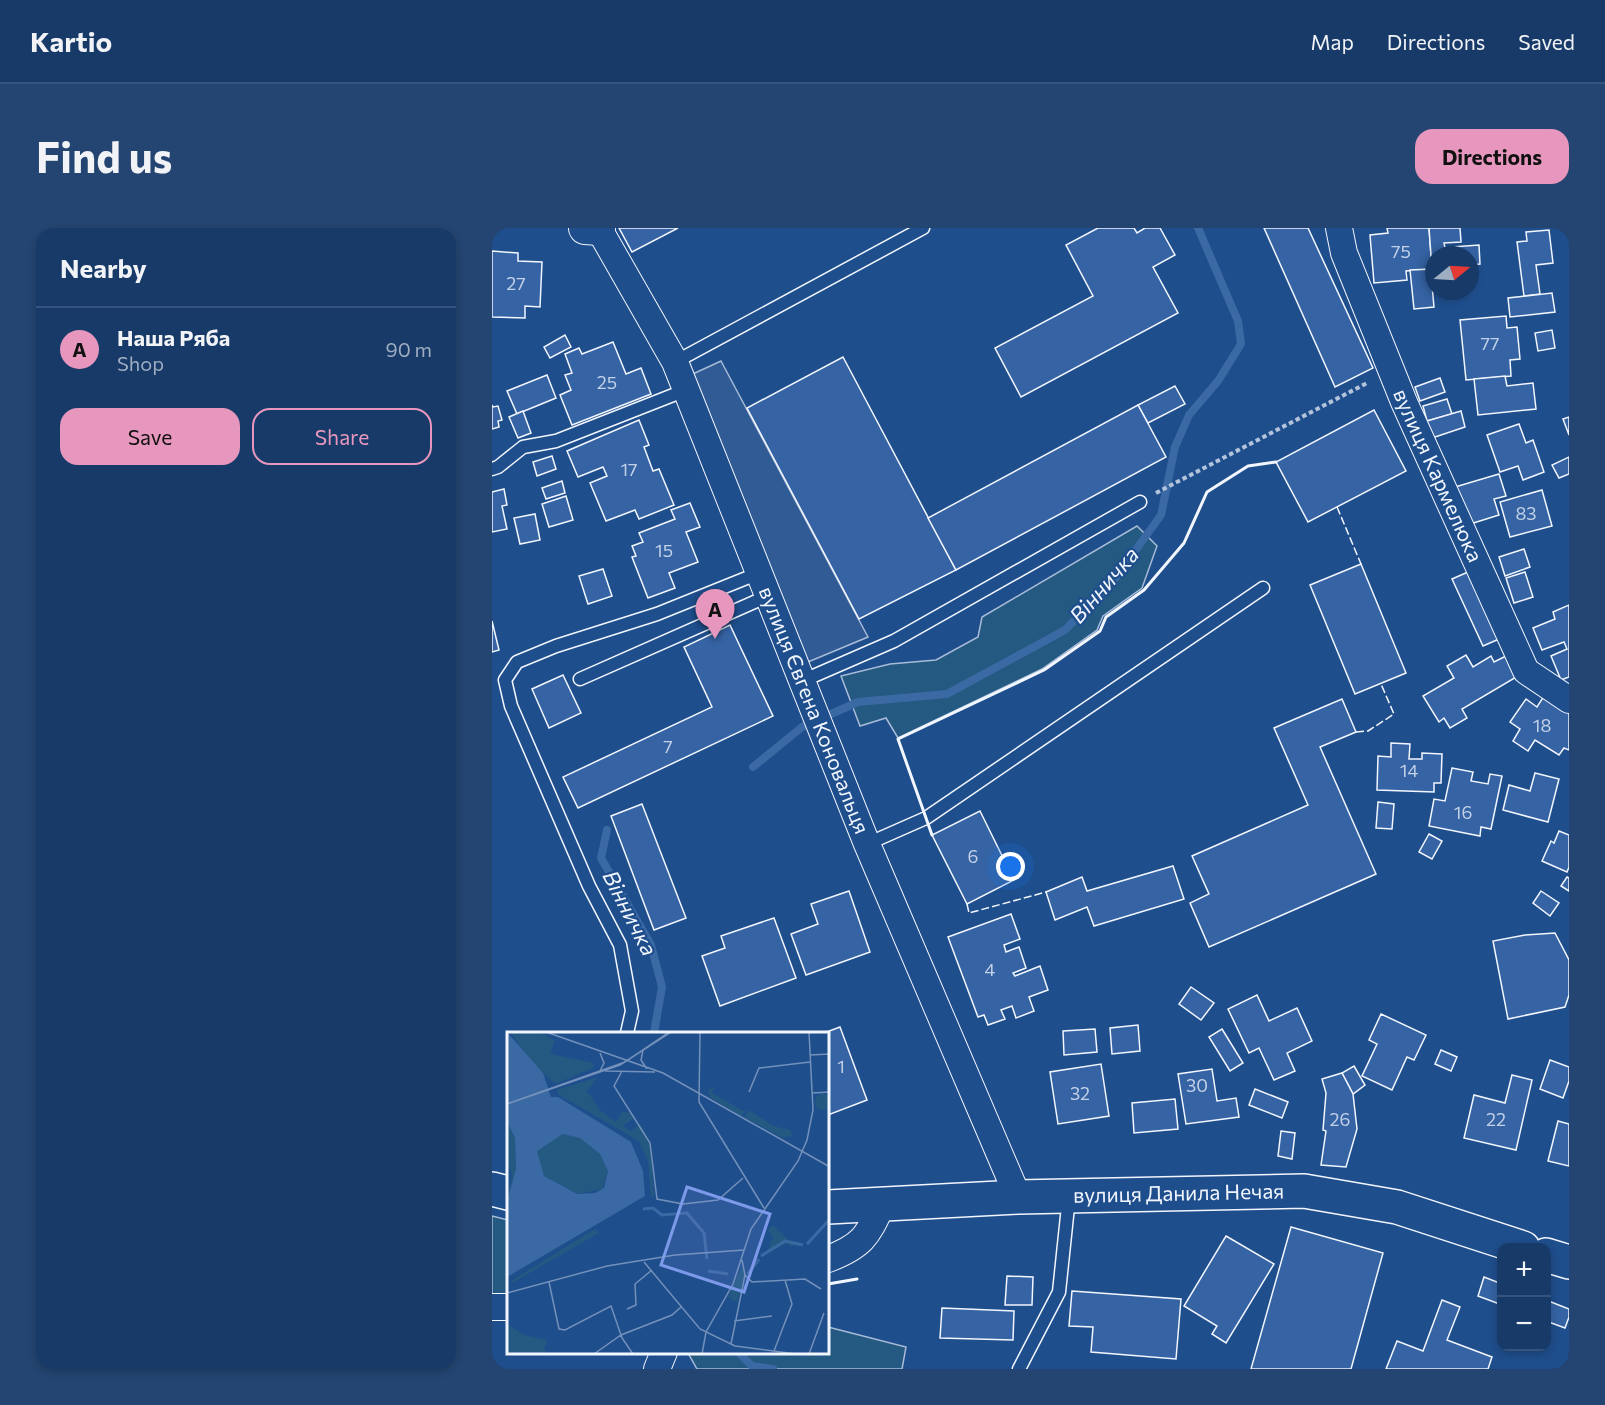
<!DOCTYPE html>
<meta charset="utf-8">
<style>
:root{--surface:#173a69;--page:#244571;--text:#f1f3f6;--muted:#9eadc0;--line:#36547d;--accent:#e797bd}
body{margin:0;font-family:Commissioner,sans-serif;background:var(--page);color:var(--text)}
.controls{position:absolute;right:18px;bottom:18px;display:grid;overflow:hidden;border-radius:12px;box-shadow:0 3px 9px #0003}
.controls button{width:54px;height:54px;display:grid;place-items:center;padding:0;border:0;border-bottom:2px solid var(--line);background:var(--surface);color:var(--text);font:30px sans-serif}
.compass{position:absolute;left:933px;top:18px;width:54px;height:54px;border-radius:50%;background:var(--surface);box-shadow:0 3px 9px #0003;rotate:72deg}
.you{position:absolute;left:519px;top:639px;width:21px;height:21px;margin:-15px;border:4px solid #fff;border-radius:50%;background:#1a73e8;box-shadow:0 0 0 9px #1a73e833}
.badge{display:grid;place-items:center;width:39px;height:39px;border-radius:50%;background:var(--accent);color:#111;font-size:20px;font-weight:700}
.pin{position:absolute;translate:-50% -50px;filter:drop-shadow(0 2px 3px #0008)}
.pin::after{content:'';position:absolute;top:32px;width:21px;height:18px;background:inherit;clip-path:polygon(0 0,100% 0,50% 100%)}
.list{margin:0;padding:0;list-style:none}
h2{display:flex;justify-content:space-between;align-items:center;height:78px;margin:0;padding:0 24px;font-size:26px}
h2 small{font-size:20px;font-weight:400;color:var(--muted)}
.list li{display:grid;grid-template-columns:39px 1fr auto;gap:18px;align-items:center;box-sizing:border-box;height:84px;padding:0 24px;border-top:2px solid var(--line)}
.list b{display:block;font-size:22px;white-space:nowrap}
.list p{margin:0;font-size:20px;white-space:nowrap;color:var(--muted)}
.list em{font-size:20px;font-style:normal;color:var(--muted)}
.actions{display:flex;gap:12px;padding:18px 24px}
.actions a{flex:1;padding:14px 0;border:2px solid var(--accent);border-radius:18px;text-align:center;font-size:21px;color:var(--accent)}
.actions .main{background:var(--accent);color:#111}
.map{position:relative;flex:none;width:1077px;height:1141px;overflow:hidden;border-radius:18px}
header{display:flex;align-items:center;gap:36px;box-sizing:border-box;height:84px;padding:0 30px;background:var(--surface);border-bottom:2px solid var(--line)}
header strong{font-size:28px}
nav{display:flex;gap:33px;margin-inline-start:auto;font-size:21px}
.intro{display:flex;align-items:center;justify-content:space-between;box-sizing:border-box;height:144px;padding:0 36px}
h1{margin:0;font-size:42px}
.button{padding:15px 27px;border-radius:18px;background:var(--accent);color:#111;font-size:21px;font-weight:700}
main{display:flex;gap:36px;padding:0 36px}
aside{flex:1;background:var(--surface);border-radius:18px;box-shadow:0 3px 9px #0003}
.map>svg:first-child{display:block}
.green{fill:#245a82;stroke:#a8bbd7;stroke-width:1.5}
.parking{fill:#305b95;stroke:#a8bbd7;stroke-width:1.5}
.lines{fill:none;stroke-linecap:round;stroke-linejoin:round}
.stream{stroke:#3b69a3;stroke-width:8}
.building{fill:#3563a3;stroke:#f2f6ff;stroke-width:1.5}
.service-casing{stroke:#f2f6ff;stroke-width:15}
.minor-casing{stroke:#f2f6ff;stroke-width:28}
.tertiary-casing{stroke:#f2f6ff;stroke-width:34}
.secondary-casing{stroke:#f2f6ff;stroke-width:36}
.path{stroke:#b3c4dc;stroke-width:4;stroke-dasharray:4.5 3;stroke-linecap:butt}
.service{stroke:#1f4e8c;stroke-width:12}
.minor{stroke:#1f4e8c;stroke-width:26}
.tertiary{stroke:#1f4e8c;stroke-width:32}
.secondary{stroke:#1f4e8c;stroke-width:33}
.fence{stroke:#f2f6ff;stroke-width:1.5;stroke-dasharray:8 3;stroke-linecap:butt}
.wall{stroke:#f2f6ff;stroke-width:3}
.labels{text-anchor:middle;stroke-width:4.5;stroke-linejoin:round;paint-order:stroke}
.number-label{font-size:18px;fill:#c3d1e8}
.street-label{font-size:21px;fill:#f2f6ff;stroke:#1f4e8c}
.water-label{font-size:22px;font-style:italic;fill:#f2f6ff;stroke:#1f4e8c}
.inset-river{fill:none;stroke:#3b69a3;stroke-width:3}
.inset-road{fill:none;stroke:#7391ba;stroke-width:1.5}
.view{fill:#7d9aea;fill-opacity:0.15;stroke:#7d9aea;stroke-width:3}
.inset-edge{fill:none;stroke:#f2f6ff;stroke-width:3}
</style>
<header>
<strong>Kartio</strong>
<nav><a>Map</a><a>Directions</a><a>Saved</a></nav>
</header>
<div class="intro"><h1>Find us</h1><a class="button">Directions</a></div>
<main>
<aside>
<h2>Nearby<small></small></h2>
<ul class="list">
<li><span class="badge">A</span><div><b>Наша Ряба</b><p>Shop</p></div><em>90 m</em></li>
</ul>
<div class="actions"><a class="main">Save</a><a>Share</a></div>
</aside>
<div class="map">
<svg width="1077" height="1141" viewBox="0 0 1077 1141">
<rect width="100%" height="100%" fill="#1f4e8c"/>
<g class="green">
<polygon points="645,298 665,318 650,360 611,388 605,402 550,441 406,510 394,490 368,498 349,448 398,436 444,432 486,409 490,389"/>
<polygon points="0,988 16,992 16,1079 0,1079"/>
<polygon points="336,1099 414,1119 410,1141 205,1141 196,1125 336,1124"/>
</g>
<polygon class="parking" points="229,133 376,409 304,439 190,151"/>
<g class="lines">
<g class="stream">
<polyline points="261,539 310,499 366,474 455,466 573,402 622,352 669,287 683,219 697,187 726,153 749,116 746,93 706,0"/>
<polyline points="115,602 109,630 159,717 170,759 162,805"/>
<polyline points="246,1124 260,1138 281,1141"/>
</g>
</g>
<g class="building">
<polygon points="127,0 186,0 140,24"/>
<polygon points="606,0 642,0 645,5 653,0 668,0 683,27 661,39 686,85 529,169 503,120 601,68 574,17"/>
<polygon points="772,0 816,0 881,140 843,159"/>
<polygon points="895,0 937,0 940,41 914,43 915,52 882,55 878,7 896,5"/>
<polygon points="937,0 968,0 969,14 952,15 953,20 960,19 960,27 942,27 942,57 940,57 942,79 922,81 918,42 940,41"/>
<polygon points="1057,2 1061,35 1044,37 1048,66 1032,68 1025,14 1035,13 1034,4"/>
<polygon points="987,17 988,36 978,37 978,27 960,27 960,19"/>
<polygon points="0,23 26,25 26,33 50,34 48,79 33,78 33,90 0,89"/>
<polygon points="1060,65 1063,84 1018,89 1016,70"/>
<polygon points="1014,88 1015,100 1025,99 1028,131 1018,132 1019,148 974,152 968,92"/>
<polygon points="1060,102 1063,120 1046,123 1043,105"/>
<polygon points="73,107 79,119 58,130 52,119"/>
<polygon points="121,114 134,146 149,140 159,166 80,197 68,167 79,162 73,147 80,145 73,126 87,120 90,126"/>
<polygon points="351,129 464,342 367,391 255,180"/>
<polygon points="55,147 64,170 25,186 15,163"/>
<polygon points="1013,148 1015,158 1041,155 1044,181 986,187 982,151"/>
<polygon points="948,150 953,164 928,173 923,159"/>
<polygon points="683,158 693,176 656,195 646,177"/>
<polygon points="955,171 960,186 935,193 931,178"/>
<polygon points="0,177 1,179 6,178 10,192 6,193 7,199 0,201"/>
<polygon points="646,177 674,229 464,342 436,290"/>
<polygon points="882,182 914,243 816,294 784,234"/>
<polygon points="31,183 39,205 26,210 17,189"/>
<polygon points="969,183 973,199 940,210 935,193"/>
<polygon points="1077,189 1077,207 1071,191"/>
<polygon points="147,192 157,217 152,219 161,243 167,241 182,277 147,291 143,282 114,293 98,255 115,248 111,239 86,249 75,223"/>
<polygon points="1027,196 1034,215 1041,212 1052,244 1031,252 1026,238 1008,244 995,207"/>
<polygon points="60,228 64,241 45,248 41,234"/>
<polygon points="1077,229 1077,246 1067,250 1060,237"/>
<polygon points="1007,246 1014,268 1002,271 1007,287 975,297 963,259"/>
<polygon points="70,253 73,265 54,271 50,260"/>
<polygon points="12,261 15,277 10,278 15,301 0,304 0,264"/>
<polygon points="1050,262 1060,298 1018,309 1008,274"/>
<polygon points="74,268 81,292 57,299 50,276"/>
<polygon points="198,275 208,299 194,304 206,334 177,345 183,360 156,370 140,329 144,328 140,318 151,314 147,305 183,291 179,282"/>
<polygon points="43,286 48,312 28,316 22,290"/>
<polygon points="1032,321 1038,339 1013,348 1007,329"/>
<polygon points="869,336 914,445 863,466 818,357"/>
<polygon points="111,341 120,368 96,376 87,348"/>
<polygon points="976,344 1007,411 991,418 960,351"/>
<polygon points="1033,344 1041,369 1022,375 1014,350"/>
<polygon points="1077,377 1077,449 1069,452 1059,428 1075,421 1072,414 1050,422 1041,400 1063,391 1061,384"/>
<polygon points="0,393 7,422 0,424"/>
<polygon points="238,397 281,488 86,580 71,549 220,479 192,419"/>
<polygon points="974,427 981,439 999,428 1002,434 1014,428 1026,448 970,481 975,490 958,500 952,490 947,494 931,468 962,450 955,438"/>
<polygon points="71,447 89,485 57,500 40,461"/>
<polygon points="1052,468 1077,485 1077,522 1072,520 1067,527 1043,512 1036,523 1021,513 1028,501 1018,494 1034,471 1045,479"/>
<polygon points="850,471 864,504 828,519 884,646 717,719 698,675 717,666 700,628 816,577 782,500"/>
<polygon points="899,515 918,516 917,531 930,531 930,525 950,526 949,555 942,555 942,564 885,562 886,528 899,529"/>
<polygon points="960,540 981,544 979,553 996,556 998,546 1010,548 999,601 989,599 988,608 937,598 942,571 953,573"/>
<polygon points="1043,545 1067,551 1056,594 1011,582 1017,557 1038,563"/>
<polygon points="886,574 902,576 900,601 884,600"/>
<polygon points="150,576 194,690 162,702 119,588"/>
<polygon points="488,583 522,652 475,676 440,607"/>
<polygon points="1067,603 1077,607 1077,639 1075,644 1050,633 1059,613 1062,615"/>
<polygon points="937,606 950,613 940,631 927,624"/>
<polygon points="681,638 692,671 602,698 595,679 563,692 554,664 590,649 595,663"/>
<polygon points="1075,649 1077,650 1077,663 1069,658"/>
<polygon points="357,663 378,724 314,747 299,706 326,696 319,676"/>
<polygon points="1049,663 1067,675 1058,688 1041,675"/>
<polygon points="519,686 528,711 512,717 514,724 527,719 534,740 521,745 523,748 548,738 556,762 537,769 542,783 524,790 520,778 509,782 513,791 496,797 492,787 486,789 456,709"/>
<polygon points="282,690 304,750 228,778 210,728 233,720 229,708"/>
<polygon points="1063,705 1077,732 1077,767 1073,779 1016,791 1001,713 1033,707"/>
<polygon points="699,759 722,775 709,792 687,776"/>
<polygon points="765,767 777,793 805,780 820,813 795,825 803,843 782,852 767,820 757,825 736,781"/>
<polygon points="889,786 934,807 922,832 915,829 900,862 870,848 885,816 877,812"/>
<polygon points="646,797 648,823 620,826 618,800"/>
<polygon points="348,799 375,872 336,887 336,805 332,805"/>
<polygon points="603,801 605,824 572,827 571,803"/>
<polygon points="730,801 751,835 738,843 717,809"/>
<polygon points="949,822 965,829 959,843 943,836"/>
<polygon points="1058,832 1077,839 1077,853 1071,870 1048,861"/>
<polygon points="609,836 617,888 566,896 558,844"/>
<polygon points="862,838 873,857 861,866 850,845"/>
<polygon points="720,841 725,873 744,870 747,889 694,896 686,846"/>
<polygon points="850,845 861,866 865,901 854,939 829,937 834,903 831,902 834,865 830,851"/>
<polygon points="1020,847 1040,852 1024,922 972,910 982,867 1013,875"/>
<polygon points="763,861 796,874 790,890 757,877"/>
<polygon points="683,871 686,901 642,905 640,875"/>
<polygon points="1066,893 1077,896 1077,938 1056,933"/>
<polygon points="789,903 803,905 800,931 786,928"/>
<polygon points="799,999 891,1025 859,1141 759,1141"/>
<polygon points="734,1008 782,1036 734,1115 720,1106 725,1098 692,1078"/>
<polygon points="515,1048 541,1049 540,1077 513,1077"/>
<polygon points="992,1049 1010,1056 1010,1077 986,1068"/>
<polygon points="580,1063 689,1071 684,1131 599,1124 601,1099 577,1098"/>
<polygon points="950,1072 968,1079 955,1112 1000,1129 996,1141 894,1141 905,1113 931,1123"/>
<polygon points="1054,1072 1077,1081 1077,1089 1073,1100 1054,1093"/>
<polygon points="450,1080 522,1083 521,1112 448,1110"/>
</g>
<g class="lines">
<g class="service-casing">
<g id="service">
<polyline points="183,134 431,0"/>
<polyline points="0,241 6,239 31,219 64,213 194,162"/>
<polyline points="88,451 276,368"/>
<polyline points="310,453 402,413 648,274"/>
<polyline points="375,616 434,590 771,360"/>
<polyline points="135,805 140,783 128,717 97,658 19,478 13,452 25,434 64,418 165,386 267,345"/>
<polyline points="527,1141 567,1064 577,969"/>
</g>
</g>
<g class="minor-casing">
<g id="minor">
<path id="s1" d="M847 0 852 25 912 174 1034 443 1077 472"/>
<path id="s2" d="M107 1 183 134 375 616 526 969"/>
<path d="M336 1031C370 1018 375 1009 390 977"/>
<polyline points="0,1079 16,1079"/>
<polyline points="165,1141 172,1124"/>
</g>
</g>
<g class="tertiary-casing">
<polyline id="tertiary" points="93,0 107,1"/>
</g>
<g class="secondary-casing">
<g id="secondary">
<polyline points="0,961 16,965"/>
<path id="s3" d="M336 979 526 969 812 963 905 979 1031 1020"/>
<polyline points="1054,1027 1077,1034"/>
</g>
</g>
<polyline class="path" points="664,265 875,155"/>
<use href="#service" class="service"/>
<use href="#minor" class="minor"/>
<use href="#tertiary" class="tertiary"/>
<use href="#secondary" class="secondary"/>
<g class="fence">
<polyline points="845,279 869,336"/>
<polyline points="864,504 876,503 902,486 889,456"/>
<polyline points="475,676 477,685 554,664"/>
</g>
<g class="wall">
<polyline points="440,607 406,511 552,442 608,403 614,389 652,362 692,315 715,264 756,238 784,234"/>
<polyline points="336,1056 365,1051"/>
</g>
</g>
<g class="labels">
<g class="number-label">
<text x="909" y="30">75</text>
<text x="24" y="62">27</text>
<text x="998" y="122">77</text>
<text x="115" y="161">25</text>
<text x="137" y="248">17</text>
<text x="1034" y="292">83</text>
<text x="172" y="329">15</text>
<text x="1050" y="504">18</text>
<text x="176" y="525">7</text>
<text x="917" y="549">14</text>
<text x="971" y="591">16</text>
<text x="481" y="635">6</text>
<text x="498" y="748">4</text>
<text x="349" y="845">1</text>
<text x="705" y="864">30</text>
<text x="588" y="872">32</text>
<text x="848" y="898">26</text>
<text x="1004" y="898">22</text>
</g>
<g class="street-label">
<text dy="7" stroke="none"><textPath href="#s1" startOffset="267">вулиця Кармелюка</textPath></text>
<text dy="7" stroke="none"><textPath href="#s2" startOffset="528">вулиця Євгена Коновальця</textPath></text>
<text dy="7" stroke="none"><textPath href="#s3" startOffset="351">вулиця Данила Нечая</textPath></text>
</g>
<g class="water-label">
<text transform="translate(612 357) rotate(-49)" y="8">Вінничка</text>
<text transform="translate(138 685) rotate(63)" y="8">Вінничка</text>
</g>
</g>
<g transform="translate(15 804)">
<rect width="322" height="322" fill="#1f4e8c"/>
<path d="M3 0 35 1 48 9 43 22 87 31 86 36 54 49 87 38 50 51H47L27 33ZM91 45 80 59 94 79 109 90 115 80 125 81 128 85 116 94 124 99 133 92 139 103 144 116 147 164 144 165 141 129 132 109 52 63 50 58ZM207 56 205 61 238 80 234 84 203 65 201 57ZM308 70a8 8 0 1 1 16 0a8 8 0 1 1-16 0ZM242 78 266 94 283 98 285 104 276 106 237 85ZM0 90 8 106 9 137 0 169 5 144 0 125ZM56 102 73 106 93 122 101 139 95 157 70 162 37 144 29 119ZM266 193 280 207 290 211 284 215 281 211 260 221 266 205 261 198ZM88 197 92 201 5 251 4 249ZM235 235 238 243 230 270 221 265ZM0 292 17 303 41 308 37 316 41 322H0Z" fill="#245a82"/>
<path d="M0 0 36 41 44 65H51L124 110 136 139 138 164 0 245V169L9 137 8 106 0 90ZM56 102 73 106 93 122 101 139 97 156 88 161 70 162 37 144 30 119Z" fill="#3b69a3" fill-rule="evenodd"/>
<path class="inset-river" d="M136 177 146 176 155 183 180 181 197 201 200 227M300 212 323 187M254 224 278 209 296 213M201 239 221 242M241 242 252 227"/>
<path class="inset-road" d="M39 0 156 41 323 135M193 0 192 70 257 176M136 18 134 28 140 37M93 21 97 31 93 39M303 23 323 22M118 30 162 0M98 39 148 40M115 39 107 54 143 111 150 167 176 172 211 168 236 146M242 60 252 36 303 30M305 61 323 60M0 72 118 30M0 72 113 33 164 0M137 230 193 297 228 314 289 322M238 243 245 250 298 247 314 257M42 250 52 297 58 298 104 274 115 306 126 322M0 261 100 234 168 223 237 218M120 277 129 273 128 252 145 238M227 289 265 284M224 312 238 243 235 228M267 319 285 272 278 248M87 322 114 303 165 283 174 275M195 322 199 300 226 252 244 197 291 129 300 108 306 78 302 0M302 322 317 281"/>
<path class="view" d="M180 155 263 182 237 260 154 233Z"/>
<rect width="322" height="322" class="inset-edge"/>
</g>
</svg>
<div class="controls">
<button>+</button>
<button>−</button>
</div>
<svg class="compass" viewBox="-18 -18 36 36"><path d="M0-13l5 13h-10z" fill="#e53935"/><path d="M0 13l5-13h-10z" fill="#9eadc0"/></svg>
<div class="you"></div>
<div class="pin badge" style="left:223px;top:411px">A</div>
</div>
</main>
